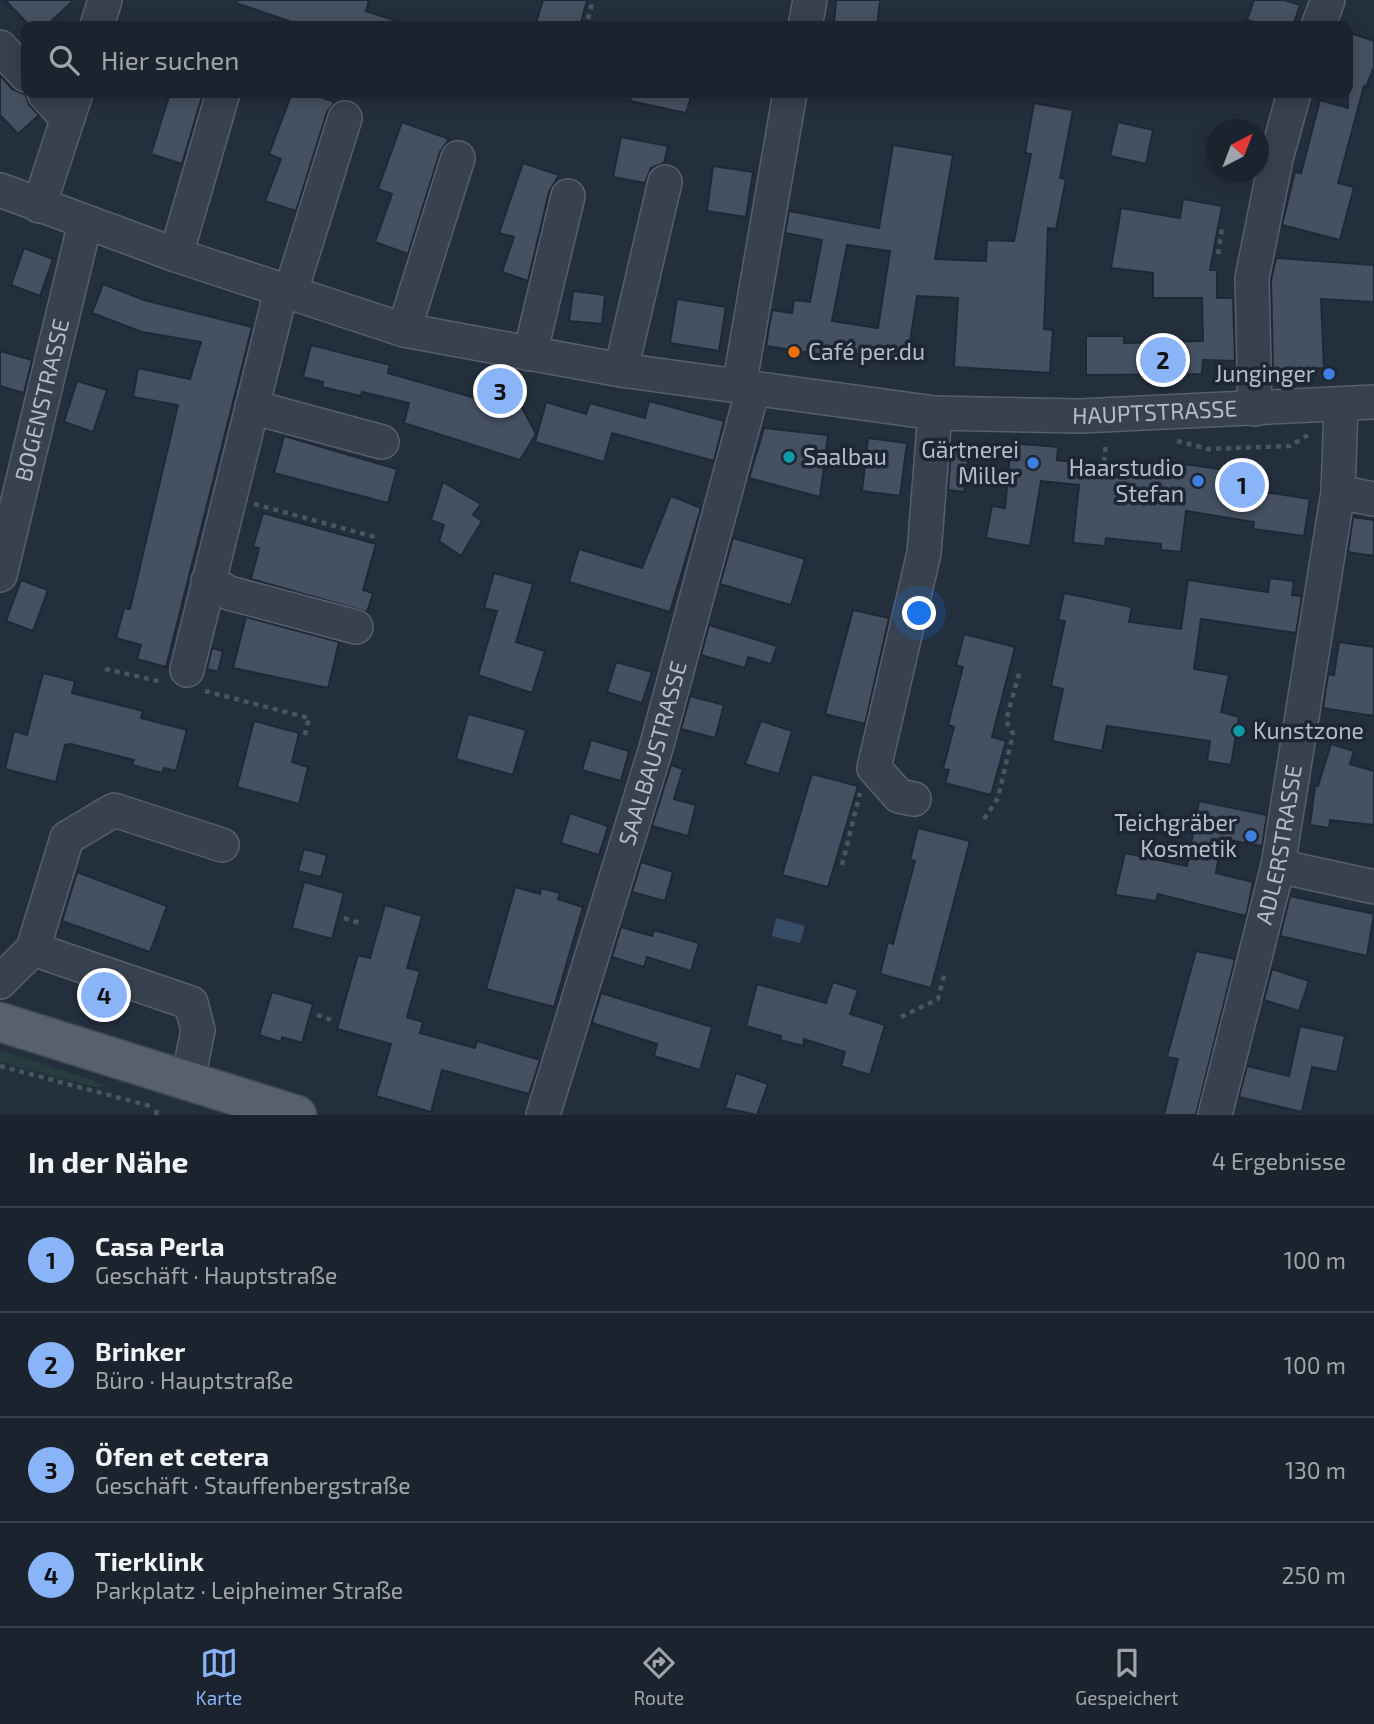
<!DOCTYPE html>
<html lang="de">
<meta charset="utf-8">
<style>
:root{--surface:#1b232e;--page:#282f3a;--text:#f1f3f6;--muted:#a0a4aa;--line:#39404a;--accent:#8ab4f8}
body{margin:0;font-family:"Exo 2",sans-serif;background:var(--page);color:var(--text)}
.compass{position:absolute;left:1206px;top:119px;width:63px;height:63px;border-radius:50%;background:var(--surface);box-shadow:0 4px 18px #0003;rotate:42deg}
.you{position:absolute;left:920px;top:614px;width:24px;height:24px;margin:-18px;border:5px solid #fff;border-radius:50%;background:#1a73e8;box-shadow:0 0 0 10px #1a73e833}
.badge{display:grid;place-items:center;width:46px;height:46px;border-radius:50%;background:var(--accent);color:#111;font-size:23px;font-weight:700}
.pin{position:absolute;translate:-50% -50%;border:4px solid #fff;box-shadow:0 2px 7px #0006}
.list{margin:0;padding:0;list-style:none}
h2{display:flex;justify-content:space-between;align-items:center;height:91px;margin:0;padding:0 28px;font-size:30px}
h2 small{font-size:23px;font-weight:400;color:var(--muted)}
.list li{display:grid;grid-template-columns:46px 1fr auto;gap:21px;align-items:center;box-sizing:border-box;height:105px;padding:0 28px;border-top:2px solid var(--line)}
.list b{display:block;font-size:26px;white-space:nowrap}
.list p{margin:0;font-size:23px;white-space:nowrap;color:var(--muted)}
.list em{font-size:23px;font-style:normal;color:var(--muted)}
.icon{flex:none;width:38px;height:38px;fill:none;stroke:currentColor;stroke-width:2;stroke-linecap:round;stroke-linejoin:round}
.map{position:relative;flex:none;width:1374px;height:1115px;overflow:hidden}
.search{position:absolute;background:var(--surface);box-shadow:0 4px 18px #0003;left:21px;right:21px;top:21px;height:77px;display:flex;align-items:center;gap:18px;box-sizing:border-box;padding:0 24px;border-radius:14px;color:var(--muted);font-size:26px}
.sheet{height:511px;background:var(--surface)}
nav{display:flex;justify-content:space-around;align-items:center;box-sizing:border-box;height:98px;border-top:2px solid var(--line);background:var(--surface);font-size:19px;color:var(--muted)}
nav a{display:grid;justify-items:center;gap:4px}
nav .on{color:var(--accent)}
.map>svg:first-child{display:block}
.green{fill:#263c3f}
.water{fill:#394c67}
.building{fill:#455162;stroke:#1f2835;stroke-width:2;fill-rule:evenodd}
.lines{fill:none;stroke-linecap:round;stroke-linejoin:round}
.minor-casing{stroke:#565f6c;stroke-width:36}
.major-casing{stroke:#414a57;stroke-width:41}
.path{stroke:#44595c;stroke-width:4.5;stroke-dasharray:5 5;stroke-linecap:butt}
.minor{stroke:#38414e;stroke-width:33}
.major{stroke:#56606e;stroke-width:38}
.food-dot{fill:#e8710a;stroke:#1d2633;stroke-width:2.5}
.shop-dot{fill:#3f7fe0;stroke:#1d2633;stroke-width:2.5}
.culture-dot{fill:#0f9aa8;stroke:#1d2633;stroke-width:2.5}
.labels{text-anchor:middle;stroke-width:7;stroke-linejoin:round;paint-order:stroke}
.poi-label{font-size:23px;fill:#b4bcc9;stroke:#1d2633;text-anchor:end}
.street-label{font-size:23px;fill:#b4bcc9;stroke:#1d2633}
</style>
<div class="map">
<svg width="1374" height="1115" viewBox="0 0 1374 1115">
<rect width="100%" height="100%" fill="#242f3e"/>
<polygon class="green" points="0,1050 110,1086 96,1087 0,1062"/>
<polygon class="water" points="776,918 805,926 800,943 772,936"/>
<g class="building">
<polygon points="5,0 74,0 46,26 30,26"/>
<polygon points="237,0 369,0 366,11 400,22 400,26 303,26 236,3"/>
<polygon points="543,0 587,0 580,26 535,26"/>
<polygon points="836,0 880,0 877,26 834,24"/>
<polygon points="1254,0 1284,0 1300,5 1293,26 1268,26 1247,20"/>
<polygon points="1348,32 1374,41 1374,67 1366,87 1364,86 1338,183 1354,187 1340,240 1282,225 1295,172 1301,173 1320,100 1348,108"/>
<polygon points="0,75 12,89 25,94 29,105 39,115 18,134 0,115"/>
<polygon points="170,93 203,93 182,164 151,154"/>
<polygon points="292,93 308,93 335,102 327,112 296,211 265,201 281,159 269,154"/>
<polygon points="631,93 692,93 686,113 630,101"/>
<path d="M1034 103 1073 110 1060 178 1066 179 1056 229 1048 228 1044 329 1053 330 1050 373 954 367 958 298 917 296 907 362 844 352 843 358 766 346 772 310 792 313 794 300 810 302 822 240 785 233 789 211 879 228 893 145 953 155 935 259 986 261 987 240 1014 241 1031 154 1025 153ZM847 245 890 251 878 328 832 321Z"/>
<polygon points="402,122 449,139 440,152 408,254 375,242 392,194 378,189"/>
<polygon points="1118,122 1153,130 1146,164 1110,156"/>
<polygon points="621,137 668,146 664,163 651,168 645,183 613,177"/>
<polygon points="523,163 559,175 549,192 528,281 502,272 514,237 499,233"/>
<polygon points="713,166 753,172 746,217 707,211"/>
<polygon points="1183,199 1222,206 1210,270 1217,270 1217,298 1233,298 1235,361 1203,360 1202,374 1086,375 1086,336 1124,336 1124,343 1203,341 1202,298 1153,298 1153,273 1111,268 1121,208 1180,218"/>
<polygon points="24,248 53,259 40,296 11,285"/>
<polygon points="1276,258 1374,265 1374,302 1321,299 1324,368 1273,370 1271,280"/>
<polygon points="103,284 144,300 252,327 166,667 137,659 141,645 116,638 124,608 130,609 178,405 133,397 138,368 190,379 201,342 142,332 92,313"/>
<polygon points="573,291 605,295 602,324 569,321"/>
<polygon points="677,299 726,307 719,351 670,343"/>
<polygon points="311,345 390,365 388,373 475,398 496,380 509,383 536,434 520,460 404,423 409,403 362,392 361,396 322,387 323,382 303,377"/>
<polygon points="0,351 32,360 24,393 0,386"/>
<polygon points="77,381 107,390 93,432 64,422"/>
<polygon points="649,401 724,421 714,461 612,433 604,462 535,442 546,402 586,414 590,403 645,418"/>
<polygon points="764,428 828,435 820,497 749,478"/>
<polygon points="284,436 397,469 388,503 274,473"/>
<polygon points="868,438 907,443 900,496 862,491"/>
<polygon points="1011,443 1058,447 1057,460 1183,474 1184,464 1261,475 1258,491 1310,499 1304,536 1253,529 1254,522 1186,511 1181,552 1161,550 1161,544 1106,538 1105,546 1073,543 1079,485 1041,481 1030,546 986,538 992,506 1005,508"/>
<polygon points="951,450 969,451 964,492 948,490"/>
<polygon points="443,482 481,504 473,515 482,521 461,556 439,541 444,525 431,520"/>
<polygon points="671,496 701,508 670,612 569,582 579,549 642,568"/>
<polygon points="263,513 376,544 363,590 373,593 367,612 251,579 259,548 253,547"/>
<polygon points="1353,517 1374,520 1374,556 1348,552"/>
<polygon points="733,538 805,559 791,605 720,584"/>
<polygon points="494,573 533,584 516,642 545,651 532,693 478,675 497,611 484,608"/>
<polygon points="1270,578 1294,581 1292,595 1302,596 1296,633 1201,619 1194,669 1229,675 1221,712 1239,717 1231,765 1207,761 1210,741 1107,726 1102,751 1052,741 1063,689 1051,686 1065,621 1058,620 1064,593 1132,607 1129,622 1181,629 1188,580 1268,592"/>
<polygon points="21,580 48,590 33,631 6,621"/>
<polygon points="853,610 889,618 865,724 825,714"/>
<polygon points="246,617 339,642 328,688 233,668"/>
<polygon points="709,625 777,646 771,664 748,657 745,668 701,655"/>
<polygon points="964,634 1015,647 992,737 1006,741 991,795 945,783 949,770 943,769 954,727 948,725 963,667 956,665"/>
<polygon points="1339,642 1374,647 1374,716 1323,708 1328,674 1334,675"/>
<polygon points="212,648 223,651 218,672 207,669"/>
<polygon points="616,662 652,672 642,703 607,692"/>
<polygon points="43,673 75,681 72,693 143,711 141,718 187,730 176,771 164,768 162,773 132,765 134,760 71,744 65,745 56,782 5,769 14,731 27,735"/>
<polygon points="690,696 724,705 715,738 681,729"/>
<polygon points="468,714 526,730 513,775 456,759"/>
<polygon points="254,721 299,733 292,762 308,767 299,804 237,787"/>
<polygon points="761,721 792,731 779,774 745,764"/>
<polygon points="591,740 629,751 621,781 582,770"/>
<polygon points="1331,744 1354,751 1350,764 1374,771 1374,825 1330,820 1329,828 1310,825 1315,786 1318,786"/>
<polygon points="671,765 683,769 674,799 696,805 688,836 652,826"/>
<polygon points="812,774 858,786 828,887 782,875"/>
<polygon points="1199,801 1267,815 1262,846 1222,839 1216,873 1253,882 1246,916 1158,894 1156,901 1115,895 1125,853 1187,866"/>
<polygon points="570,813 608,826 599,855 561,843"/>
<polygon points="918,828 970,841 931,988 880,974 888,942 893,944 915,861 910,860"/>
<polygon points="304,849 327,855 321,877 298,871"/>
<polygon points="641,862 673,872 665,901 632,892"/>
<polygon points="77,872 167,906 150,952 62,921"/>
<polygon points="304,882 344,893 332,939 292,928"/>
<polygon points="515,887 540,894 541,888 560,893 558,899 583,907 554,1007 486,989"/>
<polygon points="1290,896 1374,914 1367,956 1280,936"/>
<polygon points="385,905 422,916 407,968 420,971 407,1017 423,1022 420,1033 475,1048 477,1041 540,1060 529,1094 442,1070 431,1112 376,1096 391,1044 337,1029 358,955 370,958"/>
<polygon points="621,927 652,936 654,930 699,943 691,971 647,957 644,967 612,957"/>
<polygon points="1196,951 1235,959 1196,1115 1164,1115 1178,1059 1167,1057"/>
<polygon points="1272,969 1309,981 1299,1011 1264,1000"/>
<polygon points="833,982 858,990 850,1014 885,1025 870,1075 841,1066 845,1052 804,1039 803,1046 780,1040 781,1036 746,1026 757,984 826,1003"/>
<polygon points="272,992 313,1004 302,1043 282,1037 281,1042 259,1035"/>
<polygon points="601,993 712,1027 700,1070 654,1056 657,1044 592,1023"/>
<polygon points="1300,1026 1345,1036 1337,1072 1312,1067 1302,1112 1239,1097 1247,1066 1289,1076"/>
<polygon points="736,1073 768,1084 757,1115 725,1108"/>
</g>
<g class="lines">
<g class="minor-casing">
<g id="minor">
<polyline points="97,26 105,0"/>
<polyline points="805,26 810,0"/>
<polyline points="1318,26 1328,0"/>
<polyline points="0,47 26,75"/>
<polyline points="44,93 67,118"/>
<path id="s1" d="M0 190 176 255 404 330 621 370 935 413 1080 416 1374 402"/>
<polyline points="39,206 76,93"/>
<polyline points="176,255 223,93"/>
<polyline points="290,294 345,118"/>
<polyline points="404,330 458,158"/>
<polyline points="530,354 568,196"/>
<polyline points="621,370 665,182"/>
<polyline points="739,387 790,93"/>
<polyline points="252,407 382,442"/>
<polyline points="1255,409 1252,278 1276,159 1294,93"/>
<polyline points="1338,492 1374,499"/>
<path id="s2" d="M0 575 85 223"/>
<polyline points="208,581 229,593 356,627"/>
<polyline points="187,670 281,291"/>
<polyline points="914,799 899,796 874,768 924,553 935,413"/>
<polyline points="1278,866 1374,887"/>
<polyline points="33,949 191,1003 198,1030 188,1080"/>
<polyline points="0,982 33,949 67,838 114,810 222,845"/>
<path id="s3" d="M543 1115 656 748 753 389"/>
<path id="s4" d="M1215 1115 1278 866 1338 492 1341 405"/>
</g>
</g>
<g class="major-casing">
<polyline id="major" points="0,1022 297,1115"/>
</g>
<g class="path">
<polyline points="588,19 593,0"/>
<polyline points="1218,254 1222,228"/>
<polyline points="1177,441 1208,449 1290,446 1308,435"/>
<polyline points="1104,462 1106,443"/>
<polyline points="254,504 375,537"/>
<polyline points="105,669 162,682"/>
<polyline points="205,691 309,718 304,738"/>
<polyline points="984,819 998,798 1013,734 1006,721 1020,670"/>
<polyline points="842,865 860,793"/>
<polyline points="344,918 359,923"/>
<polyline points="317,1015 331,1020"/>
<polyline points="901,1017 938,999 945,972"/>
<polyline points="0,1066 150,1106"/>
<polyline points="156,1115 157,1108"/>
</g>
<use href="#minor" class="minor"/>
<use href="#major" class="major"/>
</g>
<circle class="food-dot" cx="794" cy="352" r="7"/>
<g class="shop-dot">
<circle cx="1329" cy="374" r="7"/>
<circle cx="1033" cy="463" r="7"/>
<circle cx="1198" cy="481" r="7"/>
<circle cx="1251" cy="836" r="7"/>
</g>
<g class="culture-dot">
<circle cx="789" cy="457" r="7"/>
<circle cx="1239" cy="731" r="7"/>
</g>
<g class="labels">
<g class="poi-label">
<text x="808" y="360" text-anchor="start">Café per.du</text>
<text x="1315" y="382">Junginger</text>
<text x="1019" y="458">Gärtnerei<tspan x="1019" dy="26">Miller</tspan></text>
<text x="803" y="465" text-anchor="start">Saalbau</text>
<text x="1184" y="476">Haarstudio<tspan x="1184" dy="26">Stefan</tspan></text>
<text x="1253" y="739" text-anchor="start">Kunstzone</text>
<text x="1237" y="831">Teichgräber<tspan x="1237" dy="26">Kosmetik</tspan></text>
</g>
<g class="street-label">
<text dy="8" stroke="none"><textPath href="#s2" startOffset="180">BOGENSTRASSE</textPath></text>
<text dy="8" stroke="none"><textPath href="#s1" startOffset="1185">HAUPTSTRASSE</textPath></text>
<text dy="8" stroke="none"><textPath href="#s3" startOffset="378">SAALBAUSTRASSE</textPath></text>
<text dy="8" stroke="none"><textPath href="#s4" startOffset="278">ADLERSTRASSE</textPath></text>
</g>
</g>
</svg>
<svg class="compass" viewBox="-18 -18 36 36"><path d="M0-13l5 13h-10z" fill="#e53935"/><path d="M0 13l5-13h-10z" fill="#a0a4aa"/></svg>
<div class="you"></div>
<div class="pin badge" style="left:1242px;top:485px">1</div>
<div class="pin badge" style="left:1163px;top:360px">2</div>
<div class="pin badge" style="left:500px;top:391px">3</div>
<div class="pin badge" style="left:104px;top:995px">4</div>
<div class="search"><svg class="icon" aria-label="search" viewBox="0 0 24 24"><circle cx="10" cy="10" r="6"/><path d="M15 15l6 6"/></svg>Hier suchen</div>
</div>
<section class="sheet">
<h2>In der Nähe<small>4 Ergebnisse</small></h2>
<ul class="list">
<li><span class="badge">1</span><div><b>Casa Perla</b><p>Geschäft · Hauptstraße</p></div><em>100 m</em></li>
<li><span class="badge">2</span><div><b>Brinker</b><p>Büro · Hauptstraße</p></div><em>100 m</em></li>
<li><span class="badge">3</span><div><b>Öfen et cetera</b><p>Geschäft · Stauffenbergstraße</p></div><em>130 m</em></li>
<li><span class="badge">4</span><div><b>Tierklink</b><p>Parkplatz · Leipheimer Straße</p></div><em>250 m</em></li>
</ul>
</section>
<nav>
<a class="on"><svg class="icon" aria-label="map" viewBox="0 0 24 24"><path d="M3 6l6-2 6 2 6-2v14l-6 2-6-2-6 2zM9 4v14M15 6v14"/></svg>Karte</a>
<a><svg class="icon" aria-label="directions" viewBox="0 0 24 24"><path d="M12 3l9 9-9 9-9-9zM9 14v-3h6M13 9l2 2-2 2"/></svg>Route</a>
<a><svg class="icon" aria-label="saved" viewBox="0 0 24 24"><path d="M7 4h10v16l-5-4-5 4z"/></svg>Gespeichert</a>
</nav>
